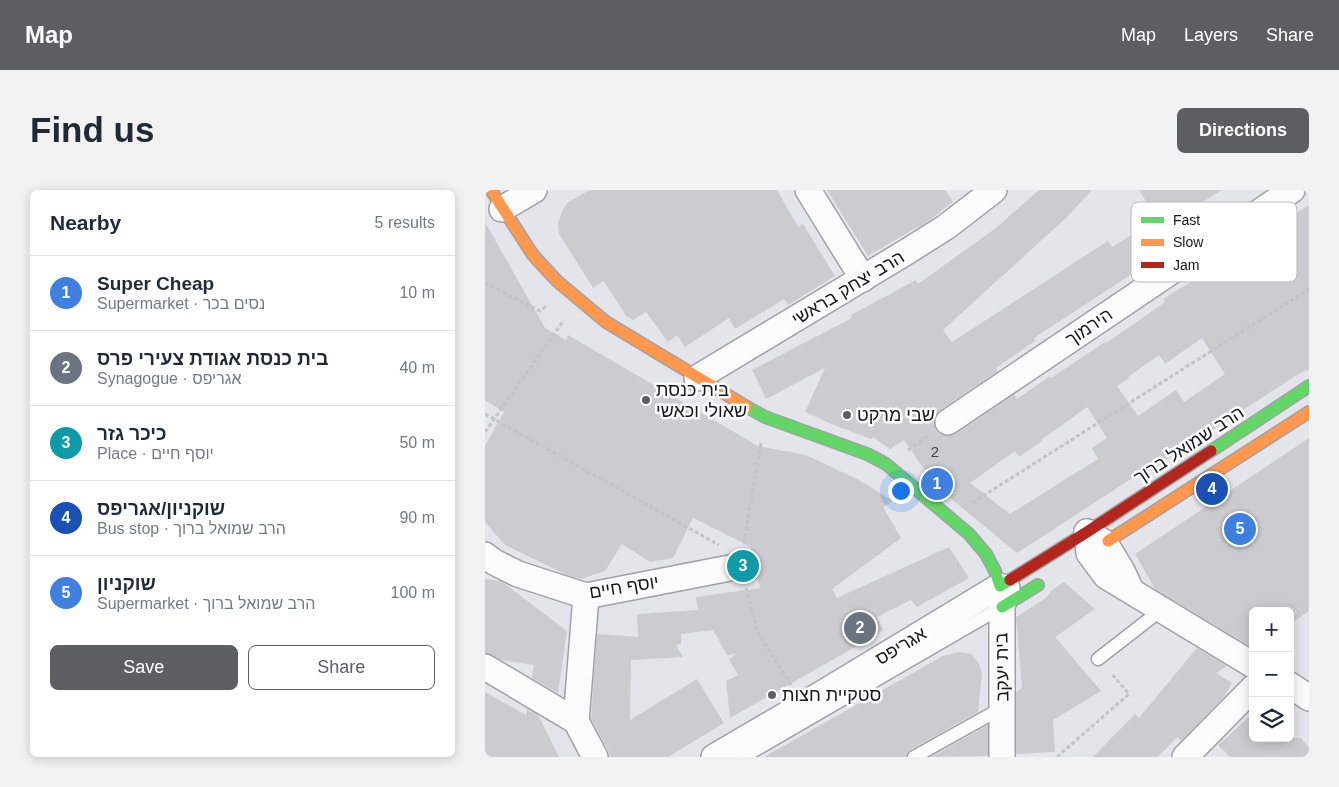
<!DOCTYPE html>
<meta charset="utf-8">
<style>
:root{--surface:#fff;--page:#f2f2f3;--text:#1f2937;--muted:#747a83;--line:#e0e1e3;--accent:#5d5e62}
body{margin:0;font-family:Helvetica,"Noto Sans Hebrew",sans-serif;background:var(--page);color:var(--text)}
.controls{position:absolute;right:15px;bottom:15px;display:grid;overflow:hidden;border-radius:8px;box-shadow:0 2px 12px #0003}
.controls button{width:45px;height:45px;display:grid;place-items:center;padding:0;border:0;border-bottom:1px solid var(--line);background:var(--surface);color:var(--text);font:25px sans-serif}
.you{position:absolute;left:415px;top:300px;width:18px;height:18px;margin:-12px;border:4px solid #fff;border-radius:50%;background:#1a73e8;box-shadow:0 0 0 8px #1a73e833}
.badge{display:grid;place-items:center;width:32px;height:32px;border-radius:50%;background:var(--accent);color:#fff;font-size:16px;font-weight:700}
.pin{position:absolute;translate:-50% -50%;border:2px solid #fff;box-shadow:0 1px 5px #0006}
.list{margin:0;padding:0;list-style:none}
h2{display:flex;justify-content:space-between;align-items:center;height:65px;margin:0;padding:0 20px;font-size:21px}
h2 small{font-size:16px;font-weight:400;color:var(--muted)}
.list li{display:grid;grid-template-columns:32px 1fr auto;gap:15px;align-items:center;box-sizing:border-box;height:75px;padding:0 20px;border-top:1px solid var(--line)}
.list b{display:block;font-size:19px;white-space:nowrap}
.list p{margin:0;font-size:16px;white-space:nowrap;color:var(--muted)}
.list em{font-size:16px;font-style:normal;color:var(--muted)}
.actions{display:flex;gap:10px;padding:15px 20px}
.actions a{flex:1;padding:11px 0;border:1px solid var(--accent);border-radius:8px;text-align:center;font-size:18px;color:var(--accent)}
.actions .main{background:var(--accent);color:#fff}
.icon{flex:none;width:28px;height:28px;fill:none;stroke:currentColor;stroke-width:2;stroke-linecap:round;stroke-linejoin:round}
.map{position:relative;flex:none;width:824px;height:567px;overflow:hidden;border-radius:8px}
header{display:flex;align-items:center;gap:30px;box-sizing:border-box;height:70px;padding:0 25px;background:var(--accent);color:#fff}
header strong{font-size:24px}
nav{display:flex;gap:28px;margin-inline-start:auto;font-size:18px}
.intro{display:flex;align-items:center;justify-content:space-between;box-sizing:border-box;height:120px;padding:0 30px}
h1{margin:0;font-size:35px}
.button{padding:12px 22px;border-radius:8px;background:var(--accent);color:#fff;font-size:18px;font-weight:700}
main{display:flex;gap:30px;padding:0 30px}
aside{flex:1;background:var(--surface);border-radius:8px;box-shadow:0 2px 12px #0003}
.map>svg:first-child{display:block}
.building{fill:#cccbd0;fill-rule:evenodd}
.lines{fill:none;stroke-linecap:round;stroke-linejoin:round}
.lane-casing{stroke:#a0a1a5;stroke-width:15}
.street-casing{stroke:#a0a1a5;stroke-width:28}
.fast-casing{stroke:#a0a1a5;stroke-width:14}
.slow-casing{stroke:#a0a1a5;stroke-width:14}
.jam-casing{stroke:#a0a1a5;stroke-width:14}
.path{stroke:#c3c4c6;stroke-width:3;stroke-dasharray:4 2.5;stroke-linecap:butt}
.lane{stroke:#fbfbfc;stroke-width:12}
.street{stroke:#fbfbfc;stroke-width:25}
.fast{stroke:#63d668;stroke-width:11}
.slow{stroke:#ff974d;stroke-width:11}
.jam{stroke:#b3261e;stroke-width:11}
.poi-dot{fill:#5d5e62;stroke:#fff;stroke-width:2}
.labels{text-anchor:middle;stroke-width:5;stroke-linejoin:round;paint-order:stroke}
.number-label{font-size:15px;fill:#454549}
.street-label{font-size:18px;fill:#151619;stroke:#fff}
.poi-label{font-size:18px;fill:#151619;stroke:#fff;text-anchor:start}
.key{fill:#fff;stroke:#b9b9ba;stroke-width:1}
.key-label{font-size:14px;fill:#151619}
</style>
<header>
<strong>Map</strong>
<nav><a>Map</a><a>Layers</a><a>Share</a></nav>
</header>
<div class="intro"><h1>Find us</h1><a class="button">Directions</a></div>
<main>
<aside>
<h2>Nearby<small>5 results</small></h2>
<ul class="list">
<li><span class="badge" style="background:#3f7fe0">1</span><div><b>Super Cheap</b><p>Supermarket · נסים בכר</p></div><em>10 m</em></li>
<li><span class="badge" style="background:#6b7280">2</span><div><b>בית כנסת אגודת צעירי פרס</b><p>Synagogue · אגריפס</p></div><em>40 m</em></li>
<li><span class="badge" style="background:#0f9aa8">3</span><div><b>כיכר גזר</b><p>Place · יוסף חיים</p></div><em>50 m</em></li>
<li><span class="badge" style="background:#1a4fb4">4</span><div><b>שוקניון/אגריפס</b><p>Bus stop · הרב שמואל ברוך</p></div><em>90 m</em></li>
<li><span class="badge" style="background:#3f7fe0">5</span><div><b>שוקניון</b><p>Supermarket · הרב שמואל ברוך</p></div><em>100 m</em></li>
</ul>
<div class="actions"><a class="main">Save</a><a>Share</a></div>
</aside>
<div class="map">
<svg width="824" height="567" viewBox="0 0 824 567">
<rect width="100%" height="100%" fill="#e4e5eb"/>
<g class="building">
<polygon points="105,0 292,0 313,37 318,34 350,86 303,115 299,109 250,139 244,128 200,157 192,145 183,152 161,122 148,130 141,126 119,91 108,98 74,44 73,34 77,21 83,12"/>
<polygon points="342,0 460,0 468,12 439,34 435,37 434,36 383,66"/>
<path d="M554 0H607L582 27 458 140 467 152 623 51 627 57 662 35 679 63 549 148 550 151 511 178 513 181 455 220 450 225 449 233 451 240 456 245 464 246 471 244 529 205 532 209 565 186 566 188 620 152 621 153 643 138 680 112 678 109 709 90 710 91 824 15V180L815 183 664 281 663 278 532 363 452 297 456 287 439 279 419 250 405 259 388 247 386 249 344 233 320 222 340 178 281 209 267 180 367 128 366 125 431 90 433 94 511 38ZM717 148 740 184 699 212 691 200 653 226 632 196 644 188 643 187 674 165 680 174ZM602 217 622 248 607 258 613 269 525 324 485 293 530 261 534 267 557 251 556 250Z"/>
<polygon points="654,0 737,0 677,37"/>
<polygon points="0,32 60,138 81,150 83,145 273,256 321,265 372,289 408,311 398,317 416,348 347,399 352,408 464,357 484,388 432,417 426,410 392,427 398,440 363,461 245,528 241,491 253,485 244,469 252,464 242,465 228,440 196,444 196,454 191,455 198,467 146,470 145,530 212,489 239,533 183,567 125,567 123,560 106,528 112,444 153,447 152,424 213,420 211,407 275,398 265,361 266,357 208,328 188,368 165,372 137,354 120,381 96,389 82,385 20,355 0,332 0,256 19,222 0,210"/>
<polygon points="824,248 824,421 805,434 805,421 768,421 768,458 670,399 650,364"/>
<polygon points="0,389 16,391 82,441 73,503 47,488 49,475 16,470 0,463"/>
<polygon points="579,392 610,419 570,447 616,501 568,530 570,562 531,564 531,502 537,498 531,427 561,408 567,400"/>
<polygon points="712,458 742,476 731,483 747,493 739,507 696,551 692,547 673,567 608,567 650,524 654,528"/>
<polygon points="474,462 486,464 493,472 497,482 493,522 425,560 421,567 279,567 458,466"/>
<polygon points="0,502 41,525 42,519 53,525 74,567 0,567"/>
<polygon points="768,523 768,548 816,548 824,558 824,567 745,567 733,555"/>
<polygon points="503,535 503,566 446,567"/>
</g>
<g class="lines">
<g class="lane-casing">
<g id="lane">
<polyline points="613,469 676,420"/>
<polyline points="258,567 517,417"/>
<polyline points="429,567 517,518"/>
</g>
</g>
<g class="street-casing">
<g id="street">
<polyline points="323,0 378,89"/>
<polyline points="17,19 49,0"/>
<polyline points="212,188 423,61 461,37 509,0"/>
<polyline points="463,232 807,0"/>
<polyline points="602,342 604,363 621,386 768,475"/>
<polyline points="602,342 620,353 636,379 646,400"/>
<polyline points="0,365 9,372 33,384 101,406 255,376"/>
<polyline points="101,406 91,531 110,567"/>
<polyline points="0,477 91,531"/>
<polyline points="805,495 824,508"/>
<polyline points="229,567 318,515 515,396"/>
<polyline points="517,567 517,417 522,398"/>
<polyline points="700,567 768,498"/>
</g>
</g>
<g class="fast-casing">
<g id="fast">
<polyline points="262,217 280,227 382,264 401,274 484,344 501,364 510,381 515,396 525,390"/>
<polyline points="726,261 824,196"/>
<polyline points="517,417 553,395"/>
</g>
</g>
<g class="slow-casing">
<g id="slow">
<polyline points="6,0 48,65 72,91 121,132 262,217"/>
<polyline points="623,351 824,222"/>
</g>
</g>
<g class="jam-casing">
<polyline id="jam" points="525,390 602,342 726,261"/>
</g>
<g class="path">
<polyline points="0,93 55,121 63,115"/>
<polyline points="0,224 234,355"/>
<polyline points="0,242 79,130"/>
<polyline points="423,260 444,245"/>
<polyline points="487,313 824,99"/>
<polyline points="259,353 276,253"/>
<polyline points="261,398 272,441 306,495"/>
<polyline points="572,567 644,504 626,483"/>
</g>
<use href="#lane" class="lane"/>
<use href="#street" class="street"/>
<use href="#fast" class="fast"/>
<use href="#slow" class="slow"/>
<use href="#jam" class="jam"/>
</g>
<g class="poi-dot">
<circle cx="161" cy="210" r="5"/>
<circle cx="362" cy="225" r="5"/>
<circle cx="287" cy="505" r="5"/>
</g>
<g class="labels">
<g class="number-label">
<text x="450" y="267">2</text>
</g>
<g class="street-label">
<text transform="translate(363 98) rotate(-31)" y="6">הרב יצחק בראשי</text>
<text transform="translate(604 137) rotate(-34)" y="6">הירמוך</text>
<text transform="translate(704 255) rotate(-33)" y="6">הרב שמואל ברוך</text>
<text transform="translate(139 397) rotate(-9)" y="6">יוסף חיים</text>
<text transform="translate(416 456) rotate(-31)" y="6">אגריפס</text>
<text transform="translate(517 477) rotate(-91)" y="6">בית יעקב</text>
</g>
<g class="poi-label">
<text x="171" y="206">בית כנסת<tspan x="171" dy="21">שאולי וכאשי</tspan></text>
<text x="372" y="231">שבי מרקט</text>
<text x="297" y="511">סטקיית חצות</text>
</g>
</g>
<rect x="646" y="12" width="166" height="80" rx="8" class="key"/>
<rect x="656" y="27" width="23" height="6" fill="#63d668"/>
<rect x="656" y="49" width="23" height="7" fill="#ff974d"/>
<rect x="656" y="72" width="23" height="6" fill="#b3261e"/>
<g class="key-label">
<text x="688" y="35">Fast</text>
<text x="688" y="57">Slow</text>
<text x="688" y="80">Jam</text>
</g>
</svg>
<div class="controls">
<button>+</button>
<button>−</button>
<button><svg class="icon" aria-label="layers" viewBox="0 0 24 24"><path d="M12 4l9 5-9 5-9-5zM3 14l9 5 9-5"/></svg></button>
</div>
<div class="you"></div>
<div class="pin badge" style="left:452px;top:294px;background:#3f7fe0">1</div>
<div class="pin badge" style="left:375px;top:438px;background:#6b7280">2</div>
<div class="pin badge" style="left:258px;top:376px;background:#0f9aa8">3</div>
<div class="pin badge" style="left:727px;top:299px;background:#1a4fb4">4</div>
<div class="pin badge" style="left:755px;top:339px;background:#3f7fe0">5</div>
</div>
</main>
